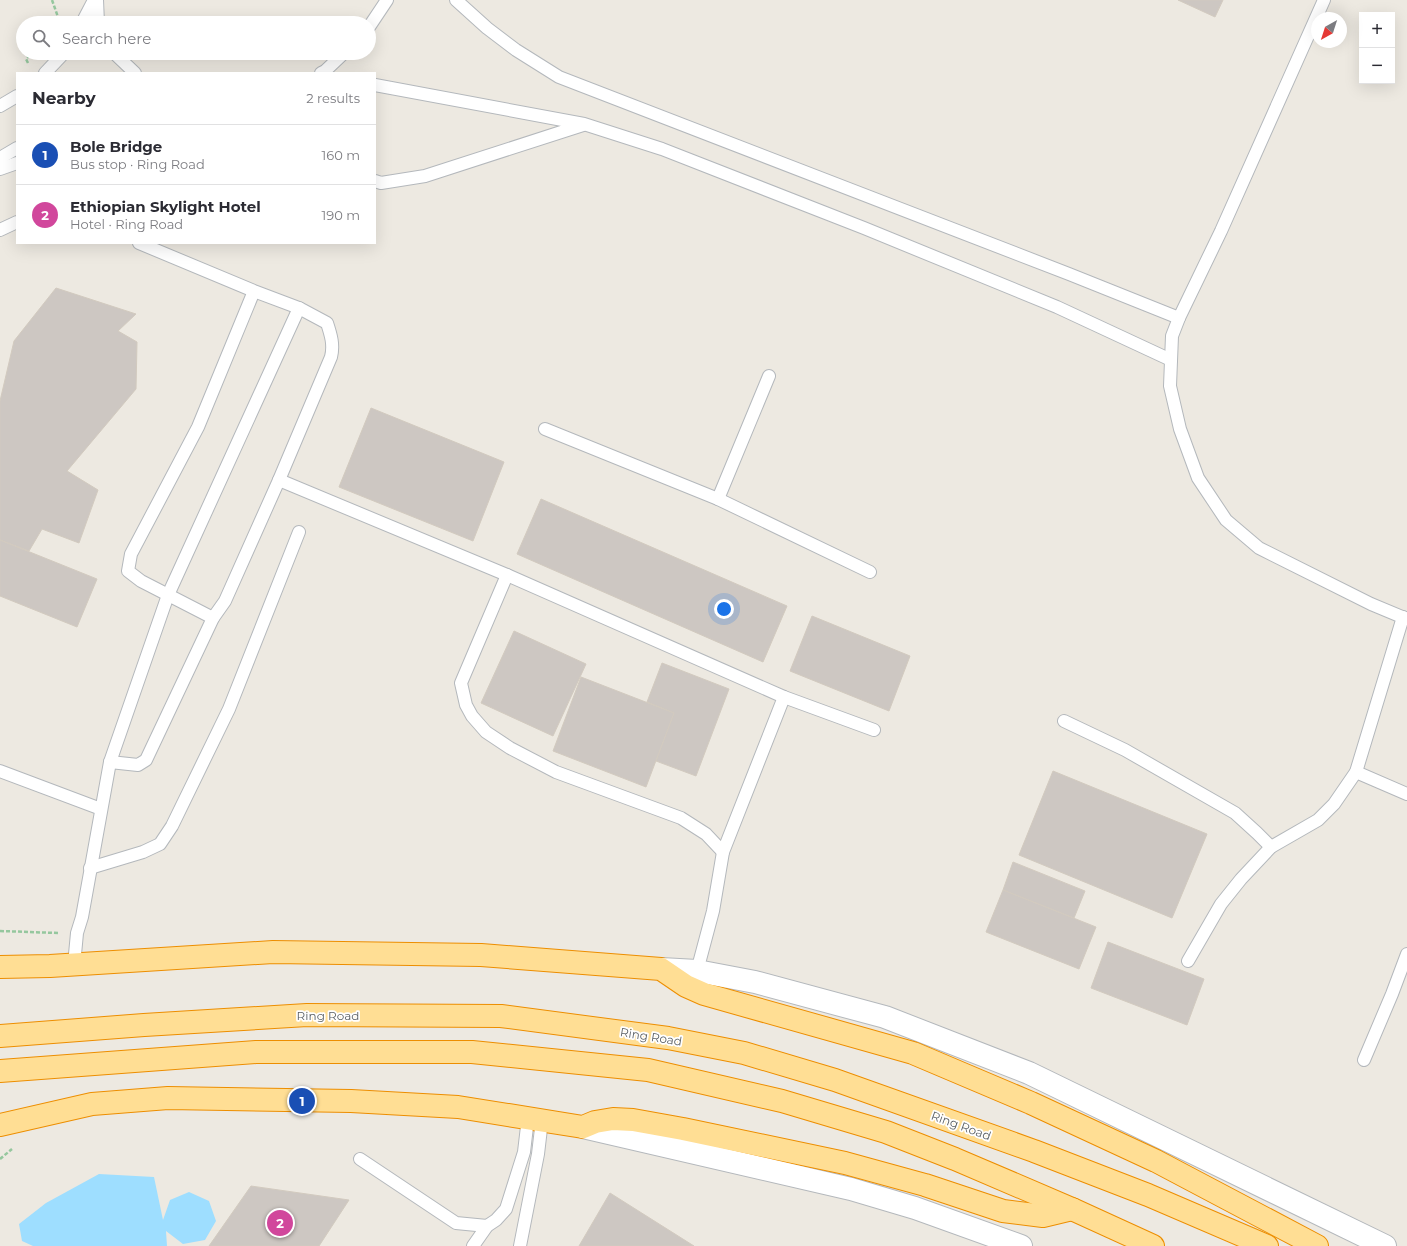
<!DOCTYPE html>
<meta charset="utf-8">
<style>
:root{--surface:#fff;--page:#f7f7f7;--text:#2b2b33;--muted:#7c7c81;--line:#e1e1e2;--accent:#b45309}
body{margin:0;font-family:Montserrat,sans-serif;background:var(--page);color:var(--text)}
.controls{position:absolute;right:12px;top:12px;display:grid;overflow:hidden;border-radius:0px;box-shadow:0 4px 16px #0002}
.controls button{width:36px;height:36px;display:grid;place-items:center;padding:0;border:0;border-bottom:1px solid var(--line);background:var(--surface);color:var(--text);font:20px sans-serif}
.compass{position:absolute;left:1311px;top:12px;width:36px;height:36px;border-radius:50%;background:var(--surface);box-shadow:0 4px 16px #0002;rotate:219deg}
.you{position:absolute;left:724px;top:609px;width:14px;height:14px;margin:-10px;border:3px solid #fff;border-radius:50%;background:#1a73e8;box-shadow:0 0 0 6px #1a73e833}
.badge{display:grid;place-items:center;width:26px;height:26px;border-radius:50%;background:var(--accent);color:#fff;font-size:13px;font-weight:700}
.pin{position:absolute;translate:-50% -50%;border:2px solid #fff;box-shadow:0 1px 4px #0006}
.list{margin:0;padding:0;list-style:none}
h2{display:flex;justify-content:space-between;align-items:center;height:52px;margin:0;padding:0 16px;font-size:17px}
h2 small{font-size:13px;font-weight:400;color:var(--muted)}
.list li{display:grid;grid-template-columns:26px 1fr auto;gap:12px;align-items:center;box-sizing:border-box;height:60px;padding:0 16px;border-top:1px solid var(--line)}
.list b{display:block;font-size:15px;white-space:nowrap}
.list p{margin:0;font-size:13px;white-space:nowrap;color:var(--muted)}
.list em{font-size:13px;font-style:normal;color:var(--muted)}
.icon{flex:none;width:22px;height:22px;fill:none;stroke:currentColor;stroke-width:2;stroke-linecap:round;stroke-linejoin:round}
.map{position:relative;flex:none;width:1407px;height:1246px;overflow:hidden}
.search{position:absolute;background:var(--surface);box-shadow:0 4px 16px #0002;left:16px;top:16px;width:360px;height:44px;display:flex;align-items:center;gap:10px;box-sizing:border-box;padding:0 14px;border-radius:22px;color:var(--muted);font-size:15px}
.panel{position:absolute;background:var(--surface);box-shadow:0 4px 16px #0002;left:16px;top:72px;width:360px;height:172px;border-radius:0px}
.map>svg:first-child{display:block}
.water{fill:#9edeff}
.building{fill:#cdc7c2;stroke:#d2cabf}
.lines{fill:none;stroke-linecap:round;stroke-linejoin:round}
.service-casing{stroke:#b4b8bc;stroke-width:14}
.tertiary-casing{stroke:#b4b8bc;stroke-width:24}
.trunk-casing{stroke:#ed8e00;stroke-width:24}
.path{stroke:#95c79e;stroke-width:2.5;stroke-dasharray:4 2;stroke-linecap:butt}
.service{stroke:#fff;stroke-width:12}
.tertiary{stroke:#fff;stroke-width:22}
.trunk{stroke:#ffde94;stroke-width:22}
.labels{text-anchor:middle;stroke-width:3.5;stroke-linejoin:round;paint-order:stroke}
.street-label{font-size:12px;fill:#595e62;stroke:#fff}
</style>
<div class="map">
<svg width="1407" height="1246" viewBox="0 0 1407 1246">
<rect width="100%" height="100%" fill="#ede9e1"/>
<polygon class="water" points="99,1174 154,1177 163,1220 170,1200 189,1192 209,1201 216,1221 205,1240 183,1244 166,1231 167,1246 33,1246 22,1241 19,1224 46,1203"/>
<g class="building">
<polygon points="1178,0 1223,0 1215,17"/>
<polygon points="56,288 136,314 118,331 137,342 136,389 67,471 98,490 79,543 42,529 29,551 0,540 0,401 14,341"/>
<polygon points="371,408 504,462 473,541 339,487"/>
<polygon points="541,499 787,606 763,662 517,554"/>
<polygon points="0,540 97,579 77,627 0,596"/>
<polygon points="812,616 910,656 889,711 790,671"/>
<polygon points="514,631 586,664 553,736 481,703"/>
<polygon points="662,663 729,689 696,776 656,761 674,713 647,702"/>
<polygon points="581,677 674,713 646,787 553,751"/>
<polygon points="1053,771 1207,834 1172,918 1019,855"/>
<polygon points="1013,862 1085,891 1074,918 1003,890"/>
<polygon points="1003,890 1096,927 1079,969 986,932"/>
<polygon points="1108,942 1204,979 1187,1025 1091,988"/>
<polygon points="251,1186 349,1200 319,1246 209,1246"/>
<polygon points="610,1193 694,1246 579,1246"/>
</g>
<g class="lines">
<g class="service-casing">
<g id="service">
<polyline points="97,0 98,23"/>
<polyline points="456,0 487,28 516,50 559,77 1069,274 1179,318"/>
<polyline points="1324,0 1221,231 1179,318 1172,336 1170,386 1180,429 1198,478 1226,520 1259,548 1371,604 1407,619"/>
<polyline points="82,23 94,0"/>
<polyline points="369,27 387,0"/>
<polyline points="114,53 135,73"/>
<polyline points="45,73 64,53"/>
<polyline points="321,73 325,71 344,53"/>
<polyline points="375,85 584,124 662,149 864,228 1057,307 1171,360"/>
<polyline points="0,106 17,96"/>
<polyline points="0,158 17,148"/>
<polyline points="0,169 17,163"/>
<polyline points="375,181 381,183 425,176 583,125"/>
<polyline points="0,230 17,222"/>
<path d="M139 243 254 291 299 308 327 323C331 335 334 345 331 357L279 480 225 601 213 618 141 581 128 571 131 554 198 427 254 291"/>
<polyline points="545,429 718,499 870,572"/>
<polyline points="279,480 507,575 784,697 874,730"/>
<polyline points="718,499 769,376"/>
<polyline points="507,575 461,683 466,705 472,716 486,732 510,748 556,772 681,818 706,834 723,852"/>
<polyline points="1064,721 1125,750 1235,813 1257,833 1271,847"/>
<polyline points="110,762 138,765 146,760 213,618"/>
<polyline points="0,771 101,809"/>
<polyline points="1356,772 1407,794"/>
<polyline points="90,868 143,852 160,844 172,826 229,709 299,532"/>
<polyline points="1188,961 1221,904 1241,879 1271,847 1318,820 1334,804 1356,772 1403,617"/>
<polyline points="74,965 77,933 82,917 110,762 168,595 299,308"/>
<polyline points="697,971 713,911 723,852 784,697"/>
<polyline points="1364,1060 1392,994 1407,954"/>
<polyline points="360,1159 456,1223 487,1226"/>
<polyline points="473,1246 487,1226 496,1220 506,1209 524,1152 528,1118"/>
<polyline points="520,1246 538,1154 542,1120"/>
</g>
</g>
<g class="tertiary-casing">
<g id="tertiary">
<polyline points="661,969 697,971 755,982 885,1017 1029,1073 1385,1246"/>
<polyline points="583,1127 851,1189 915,1208 1021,1246"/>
</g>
</g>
<g class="trunk-casing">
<g id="trunk">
<polyline points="0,967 50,966 273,952 481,955 661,969 686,986 704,994 913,1053 1031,1103 1156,1161 1317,1246"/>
<polyline points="0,1036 144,1025 307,1015 501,1016 668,1038 744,1053 835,1080 1034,1151 1148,1195 1267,1246"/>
<polyline points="0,1071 256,1052 472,1052 648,1070 782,1101 886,1132 955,1159 1072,1209 1153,1246"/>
<polyline points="0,1125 92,1104 168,1098 351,1101 458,1107 583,1127 595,1122 613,1119 633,1120 683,1129 845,1163 925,1185 1003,1211 1043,1216 1072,1209"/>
</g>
</g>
<g class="path">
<polyline points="52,0 58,17 55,23"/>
<polyline points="28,63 26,59 32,53"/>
<polyline points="0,931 58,933"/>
<polyline points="0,1159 12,1149"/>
</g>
<use href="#service" class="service"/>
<use href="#tertiary" class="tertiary"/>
<use href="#trunk" class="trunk"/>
</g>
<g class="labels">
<g class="street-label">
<text x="328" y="1020">Ring Road</text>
<text transform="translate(651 1037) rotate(9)" y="4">Ring Road</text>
<text transform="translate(961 1126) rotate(20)" y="4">Ring Road</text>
</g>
</g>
</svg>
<div class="controls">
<button>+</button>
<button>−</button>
</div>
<svg class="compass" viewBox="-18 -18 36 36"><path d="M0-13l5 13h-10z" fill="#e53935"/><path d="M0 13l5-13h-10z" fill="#7c7c81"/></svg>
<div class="you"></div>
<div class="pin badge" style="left:302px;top:1101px;background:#1a4fb4">1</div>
<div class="pin badge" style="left:280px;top:1223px;background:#d1479c">2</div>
<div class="search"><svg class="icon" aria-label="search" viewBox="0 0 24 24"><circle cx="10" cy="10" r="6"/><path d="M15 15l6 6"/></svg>Search here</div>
<section class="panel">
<h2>Nearby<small>2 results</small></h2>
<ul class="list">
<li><span class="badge" style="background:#1a4fb4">1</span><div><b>Bole Bridge</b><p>Bus stop · Ring Road</p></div><em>160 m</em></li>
<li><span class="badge" style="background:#d1479c">2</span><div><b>Ethiopian Skylight Hotel</b><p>Hotel · Ring Road</p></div><em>190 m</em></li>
</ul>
</section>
</div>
